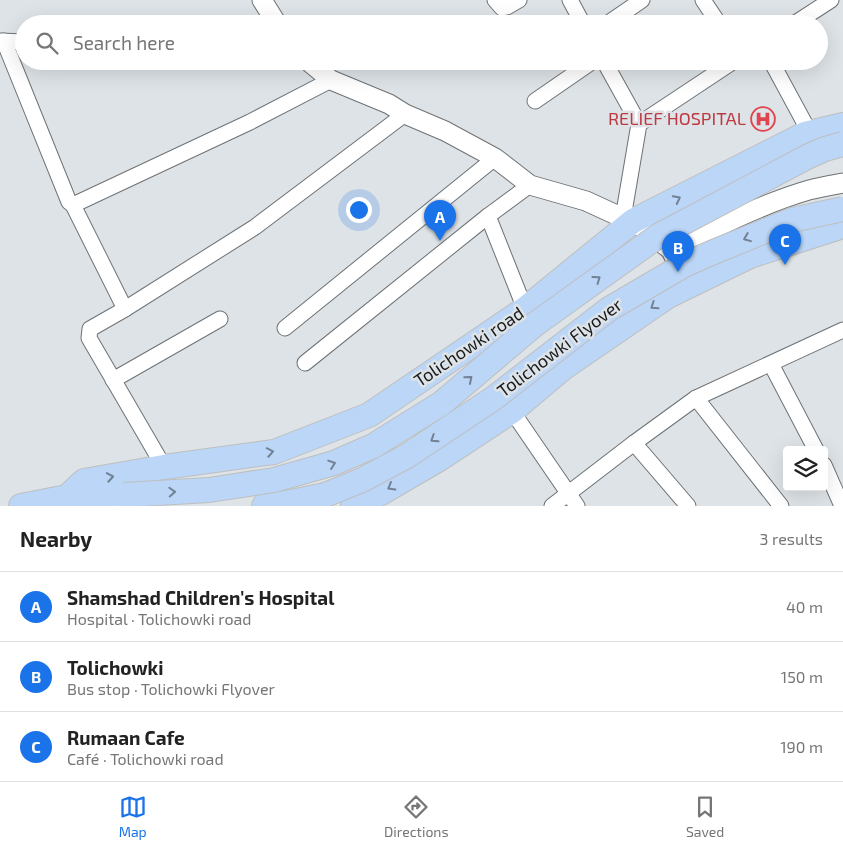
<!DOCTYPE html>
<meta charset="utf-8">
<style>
:root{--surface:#fff;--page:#f6f6f6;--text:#222;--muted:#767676;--line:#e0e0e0;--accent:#1a73e8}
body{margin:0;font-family:"Exo 2",sans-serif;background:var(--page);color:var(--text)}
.controls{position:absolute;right:15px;bottom:15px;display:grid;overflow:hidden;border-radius:5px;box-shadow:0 5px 20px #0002}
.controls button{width:45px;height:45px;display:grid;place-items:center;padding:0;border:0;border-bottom:1px solid var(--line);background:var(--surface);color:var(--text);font:25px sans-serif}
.you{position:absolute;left:358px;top:209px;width:18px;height:18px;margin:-12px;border:4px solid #fff;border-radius:50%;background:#1a73e8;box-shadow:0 0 0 8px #1a73e833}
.badge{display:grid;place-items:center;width:32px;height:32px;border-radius:50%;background:var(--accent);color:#fff;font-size:16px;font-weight:700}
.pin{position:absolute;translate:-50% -41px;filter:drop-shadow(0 1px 2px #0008)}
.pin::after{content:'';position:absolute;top:26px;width:18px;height:15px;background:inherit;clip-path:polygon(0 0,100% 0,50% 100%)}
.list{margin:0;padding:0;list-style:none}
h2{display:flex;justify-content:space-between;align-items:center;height:65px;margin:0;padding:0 20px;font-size:21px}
h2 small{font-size:16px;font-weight:400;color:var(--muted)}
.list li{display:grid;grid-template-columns:32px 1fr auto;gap:15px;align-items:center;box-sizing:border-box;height:70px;padding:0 20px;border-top:1px solid var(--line)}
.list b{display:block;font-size:19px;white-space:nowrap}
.list p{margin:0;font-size:16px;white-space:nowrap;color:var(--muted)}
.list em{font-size:16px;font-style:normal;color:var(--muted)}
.icon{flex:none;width:28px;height:28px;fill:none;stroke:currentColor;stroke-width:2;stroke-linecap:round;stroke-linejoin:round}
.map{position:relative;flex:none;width:843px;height:506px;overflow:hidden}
.search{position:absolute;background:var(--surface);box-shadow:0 5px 20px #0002;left:15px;right:15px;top:15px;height:55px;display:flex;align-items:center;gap:12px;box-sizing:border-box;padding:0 18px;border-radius:28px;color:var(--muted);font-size:19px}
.sheet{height:275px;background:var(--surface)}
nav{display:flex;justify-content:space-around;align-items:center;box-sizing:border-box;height:70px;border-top:1px solid var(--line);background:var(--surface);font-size:14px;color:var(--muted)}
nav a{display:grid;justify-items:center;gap:2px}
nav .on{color:var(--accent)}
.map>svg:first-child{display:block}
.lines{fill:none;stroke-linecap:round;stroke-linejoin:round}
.minor-casing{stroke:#6d7275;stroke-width:17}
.tertiary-casing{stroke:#6d7275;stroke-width:21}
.primary-casing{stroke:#bebfbf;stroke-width:26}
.minor{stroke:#fff;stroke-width:15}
.tertiary{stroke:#fff;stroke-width:19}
.primary{stroke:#bbd6f7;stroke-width:24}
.primary-bridge-casing{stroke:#bebfbf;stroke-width:26;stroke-linecap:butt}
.primary-bridge{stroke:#bbd6f7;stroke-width:24}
.oneway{stroke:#728194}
.labels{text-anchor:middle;stroke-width:5;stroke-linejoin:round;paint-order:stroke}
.health-label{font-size:18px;fill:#be3a42;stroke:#dee3e7;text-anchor:end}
.street-label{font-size:18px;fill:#181a1b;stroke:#dee3e7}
</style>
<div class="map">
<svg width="843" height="506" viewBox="0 0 843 506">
<rect width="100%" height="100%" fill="#dee3e7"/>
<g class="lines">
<g class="minor-casing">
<g id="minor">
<polyline points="495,0 502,8 507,7 519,0"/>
<polyline points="570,0 583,24"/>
<polyline points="703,0 719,24"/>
<polyline points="607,24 642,0"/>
<polyline points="794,24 831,0"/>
<polyline points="0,41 24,42"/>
<polyline points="4,41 69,202 73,205 125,309"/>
<polyline points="604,61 639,124"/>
<polyline points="771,61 804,122 805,134"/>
<polyline points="535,101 593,61"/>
<polyline points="73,205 250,122 331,80"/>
<polyline points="488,216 525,309"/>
<polyline points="623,218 639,124 734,61"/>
<polyline points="285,328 495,158"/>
<polyline points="305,363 488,216 530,185"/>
<polyline points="771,364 816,450"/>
<polyline points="113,380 220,319"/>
<polyline points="696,398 781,506"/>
<polyline points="512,411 577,506"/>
<polyline points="634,443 688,506"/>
<polyline points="824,465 842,506"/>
<polyline points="164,467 89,338 90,329 125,309 255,227 405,114"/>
<polyline points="552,506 634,443 696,398 843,330"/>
</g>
</g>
<g class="tertiary-casing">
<g id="tertiary">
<polyline points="262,0 277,24"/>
<polyline points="308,61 331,80 389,104 405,114 445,131 495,158 530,185 586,201 623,218 633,221 671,250 685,280"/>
<path d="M671 250C715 228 761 204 809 190 820 187 832 185 843 183"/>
</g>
</g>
<g class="primary-casing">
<g id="primary">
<polyline points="67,497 84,481 164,467 274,452 369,415 525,309 633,221 805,134 843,125"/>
<polyline points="21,506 67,497 124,495"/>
<polyline points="264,506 286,503 325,495"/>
<polyline points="353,506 381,493 441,458 512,411 563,368 668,296 750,256 843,226"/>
</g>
</g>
<use href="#minor" class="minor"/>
<use href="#tertiary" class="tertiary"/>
<use href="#primary" class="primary"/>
<g class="primary-bridge-casing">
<g id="primary-bridge">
<polyline points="124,495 209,490 274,480 334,463 373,446 442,403 534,325 658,236 809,156 825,149 843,144"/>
<polyline points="325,495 362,480 407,456 494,398 609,309 686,264 716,251 792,220 843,209"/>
</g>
</g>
<use href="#primary-bridge" class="primary-bridge"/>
</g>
<defs><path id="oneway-chevron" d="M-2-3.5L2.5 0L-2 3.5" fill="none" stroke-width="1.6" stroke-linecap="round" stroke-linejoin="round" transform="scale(1.25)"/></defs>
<g class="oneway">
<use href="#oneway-chevron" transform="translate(677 199) rotate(-27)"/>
<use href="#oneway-chevron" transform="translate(747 238) rotate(158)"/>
<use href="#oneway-chevron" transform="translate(597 279) rotate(-36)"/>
<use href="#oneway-chevron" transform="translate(654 306) rotate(146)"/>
<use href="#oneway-chevron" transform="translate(469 379) rotate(-40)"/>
<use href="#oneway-chevron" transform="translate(434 439) rotate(147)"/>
<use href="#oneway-chevron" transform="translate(270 452) rotate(-11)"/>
<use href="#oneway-chevron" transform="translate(332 464) rotate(-19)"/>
<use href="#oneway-chevron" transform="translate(110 477) rotate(-10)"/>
<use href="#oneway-chevron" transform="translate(391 487) rotate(150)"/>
<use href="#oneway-chevron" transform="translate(172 492) rotate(-3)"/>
</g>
<defs>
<g id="hospital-ring" transform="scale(1.25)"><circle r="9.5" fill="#dee3e7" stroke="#e0444e" stroke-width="1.5"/><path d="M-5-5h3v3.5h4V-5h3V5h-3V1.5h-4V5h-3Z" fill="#e0444e"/></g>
</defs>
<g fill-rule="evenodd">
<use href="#hospital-ring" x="763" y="119"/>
</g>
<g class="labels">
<g class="health-label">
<text x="746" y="125">RELIEF HOSPITAL</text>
</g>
<g class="street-label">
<text transform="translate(469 347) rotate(-34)" y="6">Tolichowki road</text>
<text transform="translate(560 348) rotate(-37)" y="6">Tolichowki Flyover</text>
</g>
</g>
</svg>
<div class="controls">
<button><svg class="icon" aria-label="layers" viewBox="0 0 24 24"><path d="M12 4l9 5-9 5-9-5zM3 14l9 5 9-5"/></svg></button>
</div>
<div class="you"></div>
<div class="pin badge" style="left:440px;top:241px">A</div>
<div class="pin badge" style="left:678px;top:272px">B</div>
<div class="pin badge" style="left:785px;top:265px">C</div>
<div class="search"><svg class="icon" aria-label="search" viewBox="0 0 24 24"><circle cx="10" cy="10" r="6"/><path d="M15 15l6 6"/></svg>Search here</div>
</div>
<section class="sheet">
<h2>Nearby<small>3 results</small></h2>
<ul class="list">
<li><span class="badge">A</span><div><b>Shamshad Children's Hospital</b><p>Hospital · Tolichowki road</p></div><em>40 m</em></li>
<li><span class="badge">B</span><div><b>Tolichowki</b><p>Bus stop · Tolichowki Flyover</p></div><em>150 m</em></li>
<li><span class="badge">C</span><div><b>Rumaan Cafe</b><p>Café · Tolichowki road</p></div><em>190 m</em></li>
</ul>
</section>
<nav>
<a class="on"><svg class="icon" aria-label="map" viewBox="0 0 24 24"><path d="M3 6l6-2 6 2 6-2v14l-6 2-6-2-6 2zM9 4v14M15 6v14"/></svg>Map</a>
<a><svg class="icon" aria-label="directions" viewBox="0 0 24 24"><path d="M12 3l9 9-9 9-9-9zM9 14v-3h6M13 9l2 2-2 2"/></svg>Directions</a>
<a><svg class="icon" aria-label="saved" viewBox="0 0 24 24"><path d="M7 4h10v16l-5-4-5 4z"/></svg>Saved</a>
</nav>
